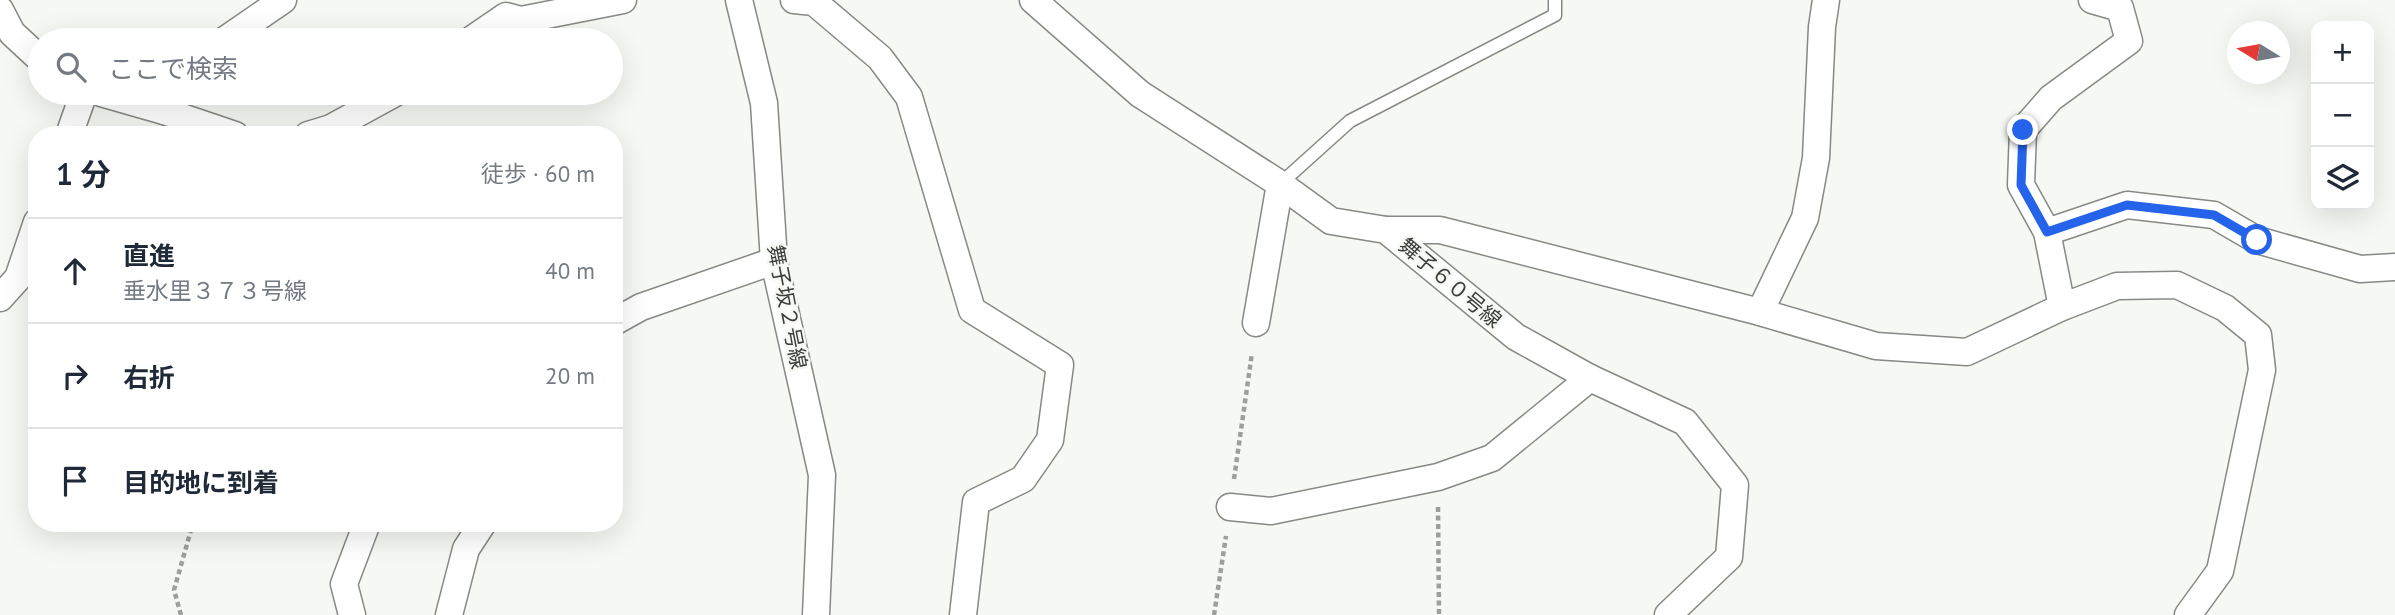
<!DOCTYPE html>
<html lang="ja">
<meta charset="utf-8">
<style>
:root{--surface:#fff;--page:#f2f2f3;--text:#1f2937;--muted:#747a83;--line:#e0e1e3}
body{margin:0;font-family:"PT Sans","Noto Sans JP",sans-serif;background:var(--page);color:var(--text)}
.controls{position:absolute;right:21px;top:21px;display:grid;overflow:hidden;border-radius:14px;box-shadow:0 7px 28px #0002}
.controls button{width:63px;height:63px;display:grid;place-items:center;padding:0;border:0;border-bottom:2px solid var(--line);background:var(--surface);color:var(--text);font:35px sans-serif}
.compass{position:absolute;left:2227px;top:21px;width:63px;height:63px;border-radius:50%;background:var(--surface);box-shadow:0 7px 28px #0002;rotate:281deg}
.stop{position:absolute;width:21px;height:21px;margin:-16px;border:5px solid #2563eb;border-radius:50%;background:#fff}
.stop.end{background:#2563eb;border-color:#fff;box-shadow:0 2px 7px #0008}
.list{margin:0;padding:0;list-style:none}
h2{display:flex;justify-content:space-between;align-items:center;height:91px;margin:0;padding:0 28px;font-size:30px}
h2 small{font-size:23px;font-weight:400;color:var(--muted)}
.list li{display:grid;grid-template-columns:46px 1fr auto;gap:21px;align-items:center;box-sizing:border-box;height:105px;padding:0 28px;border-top:2px solid var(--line)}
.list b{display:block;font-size:26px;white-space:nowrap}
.list p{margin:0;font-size:23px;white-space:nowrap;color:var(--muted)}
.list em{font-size:23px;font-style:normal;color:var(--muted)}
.icon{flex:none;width:38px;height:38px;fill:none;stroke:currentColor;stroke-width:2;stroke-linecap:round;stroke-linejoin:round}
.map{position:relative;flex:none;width:2395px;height:615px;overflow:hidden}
.search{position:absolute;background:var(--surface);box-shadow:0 7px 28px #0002;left:28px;top:28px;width:595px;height:77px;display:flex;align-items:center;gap:18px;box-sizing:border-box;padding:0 24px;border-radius:38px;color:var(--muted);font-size:26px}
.panel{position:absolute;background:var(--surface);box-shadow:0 7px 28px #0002;left:28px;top:126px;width:595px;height:406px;border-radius:28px}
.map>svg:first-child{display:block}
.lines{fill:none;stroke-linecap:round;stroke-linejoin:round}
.lane-casing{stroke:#878985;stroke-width:15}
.street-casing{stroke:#878985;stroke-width:29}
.path{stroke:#9d9f9b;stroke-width:4.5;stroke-dasharray:5 3.5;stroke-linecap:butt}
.lane{stroke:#fff;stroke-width:12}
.street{stroke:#fff;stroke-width:26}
.route{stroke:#2563eb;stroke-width:9}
.labels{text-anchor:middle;stroke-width:5;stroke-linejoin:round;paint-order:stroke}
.street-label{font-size:21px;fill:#3c3d3b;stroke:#f5f8f3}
</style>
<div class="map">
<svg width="2395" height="615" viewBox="0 0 2395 615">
<rect width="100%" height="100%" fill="#f5f8f3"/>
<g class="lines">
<g class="lane-casing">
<polyline id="lane" points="1280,184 1350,121 1555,15 1555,0"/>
</g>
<g class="street-casing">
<g id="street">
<polyline points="739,0 764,103 774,261 822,475 816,615"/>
<polyline points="794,0 814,2 880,58 909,97 972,310 1060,365 1050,440 1023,479 976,502 963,615"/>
<polyline points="1033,0 1140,94 1280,184 1331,221 1386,230 1516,337 1590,378 1685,422 1735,485 1729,557 1668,615"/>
<polyline points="0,10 12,33 40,59"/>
<polyline points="225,40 283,0"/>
<polyline points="471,40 506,16 521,20 623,0"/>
<polyline points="101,93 164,111"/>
<polyline points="174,93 164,111 235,135"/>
<polyline points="69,135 84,93"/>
<polyline points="308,135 331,128 395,93"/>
<polyline points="1386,230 1440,230 1760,312 1876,346 1967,352 2062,307 2117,286 2177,285 2225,308 2258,335 2262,370 2220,571 2188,615"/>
<polyline points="2047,232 2127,205 2214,215 2257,240 2360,269 2395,267"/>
<polyline points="0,298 18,278 37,222"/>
<polyline points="2062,307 2047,232 2021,185 2023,130 2051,98 2129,41 2120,8 2092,0"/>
<polyline points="1760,312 1805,218 1816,158 1822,27 1826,0"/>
<polyline points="614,322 641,307 774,261"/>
<polyline points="1256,323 1280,184"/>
<polyline points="1230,507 1271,511 1438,477 1492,458 1590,378"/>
<polyline points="352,615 344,584 367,523"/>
<polyline points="449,615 466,549 483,523"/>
</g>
</g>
<g class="path">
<polyline points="1234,479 1252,353"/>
<polyline points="1438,507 1439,615"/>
<polyline points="181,615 174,590 193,523"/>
<polyline points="1214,615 1226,536"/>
</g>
<use href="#lane" class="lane"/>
<use href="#street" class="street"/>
</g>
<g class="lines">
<polyline class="route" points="2023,130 2021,185 2047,232 2127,205 2214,215 2257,240"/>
</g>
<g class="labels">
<g class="street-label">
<text transform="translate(1450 283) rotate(40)" y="7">舞子６０号線</text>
<text transform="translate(787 307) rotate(79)" y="7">舞子坂２号線</text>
</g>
</g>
</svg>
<div class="controls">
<button>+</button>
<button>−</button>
<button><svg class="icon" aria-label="layers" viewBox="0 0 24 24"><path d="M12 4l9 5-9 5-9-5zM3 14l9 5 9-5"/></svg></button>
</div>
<svg class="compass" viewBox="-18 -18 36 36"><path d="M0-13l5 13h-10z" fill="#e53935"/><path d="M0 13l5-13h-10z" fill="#747a83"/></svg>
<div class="stop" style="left:2257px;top:240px"></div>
<div class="stop end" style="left:2023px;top:130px"></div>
<div class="search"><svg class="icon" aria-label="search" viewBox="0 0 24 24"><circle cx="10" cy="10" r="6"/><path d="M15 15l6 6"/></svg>ここで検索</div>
<section class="panel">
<h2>1 分<small>徒歩 · 60 m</small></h2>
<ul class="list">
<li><svg class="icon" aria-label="ahead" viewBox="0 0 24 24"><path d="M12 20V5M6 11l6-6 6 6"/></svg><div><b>直進</b><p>垂水里３７３号線</p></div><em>40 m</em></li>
<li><svg class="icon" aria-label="right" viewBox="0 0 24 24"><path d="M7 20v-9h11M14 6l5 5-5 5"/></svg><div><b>右折</b></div><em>20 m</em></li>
<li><svg class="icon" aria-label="arrive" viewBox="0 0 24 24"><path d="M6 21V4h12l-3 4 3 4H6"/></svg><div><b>目的地に到着</b></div></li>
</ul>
</section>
</div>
